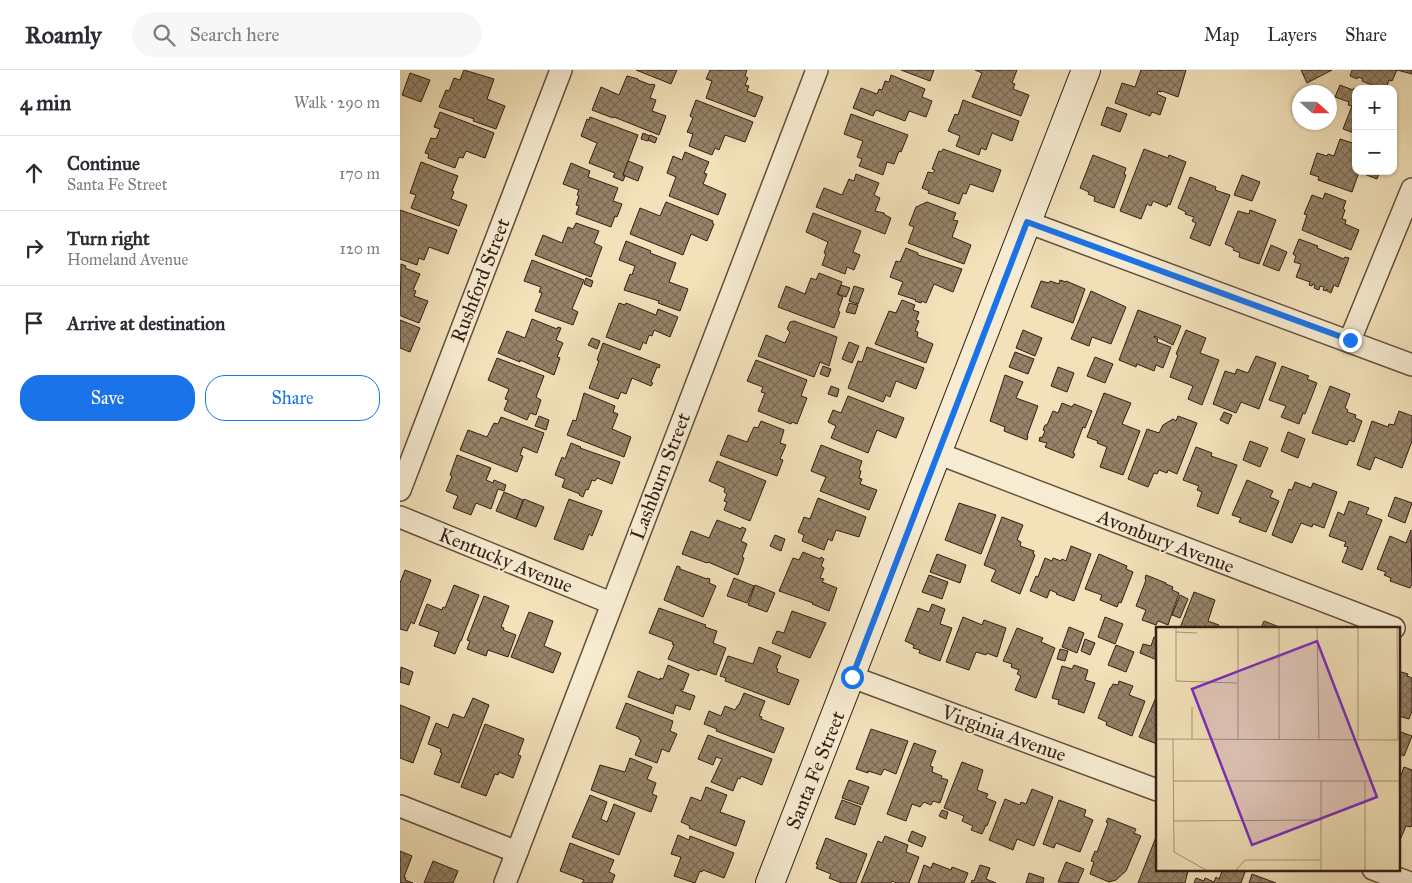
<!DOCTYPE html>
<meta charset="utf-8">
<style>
:root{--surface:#fff;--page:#f7f7f7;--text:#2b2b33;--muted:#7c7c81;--line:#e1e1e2;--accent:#1a73e8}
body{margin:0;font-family:"IM FELL Great Primer",serif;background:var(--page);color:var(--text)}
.controls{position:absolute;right:15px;top:15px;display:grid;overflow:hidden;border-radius:10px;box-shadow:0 1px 4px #0004}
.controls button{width:45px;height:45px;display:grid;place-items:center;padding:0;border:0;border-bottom:1px solid var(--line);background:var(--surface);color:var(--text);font:25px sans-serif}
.compass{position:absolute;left:892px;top:15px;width:45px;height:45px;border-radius:50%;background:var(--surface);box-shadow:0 1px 4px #0004;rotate:111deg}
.stop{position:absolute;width:15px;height:15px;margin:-11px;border:4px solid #1a73e8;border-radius:50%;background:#fff}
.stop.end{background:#1a73e8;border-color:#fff;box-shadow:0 1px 5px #0008}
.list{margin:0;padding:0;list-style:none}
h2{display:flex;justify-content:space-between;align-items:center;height:65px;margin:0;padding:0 20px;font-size:21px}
h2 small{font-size:16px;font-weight:400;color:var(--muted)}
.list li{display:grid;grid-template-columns:32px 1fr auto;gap:15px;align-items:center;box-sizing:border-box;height:75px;padding:0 20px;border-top:1px solid var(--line)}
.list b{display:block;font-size:19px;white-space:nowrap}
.list p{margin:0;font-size:16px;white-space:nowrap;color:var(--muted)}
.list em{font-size:16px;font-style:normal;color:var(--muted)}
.actions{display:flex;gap:10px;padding:15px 20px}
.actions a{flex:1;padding:11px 0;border:1px solid var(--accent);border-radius:20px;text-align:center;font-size:18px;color:var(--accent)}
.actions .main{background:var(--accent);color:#fff}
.icon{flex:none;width:28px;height:28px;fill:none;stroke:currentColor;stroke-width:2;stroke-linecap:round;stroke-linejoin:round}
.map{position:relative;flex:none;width:1012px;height:813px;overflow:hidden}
header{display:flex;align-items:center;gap:30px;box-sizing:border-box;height:70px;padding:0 25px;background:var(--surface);border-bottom:1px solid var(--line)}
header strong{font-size:24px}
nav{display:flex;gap:28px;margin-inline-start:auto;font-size:18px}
.search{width:350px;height:45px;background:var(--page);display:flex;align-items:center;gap:12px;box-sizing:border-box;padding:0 18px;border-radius:28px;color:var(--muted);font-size:19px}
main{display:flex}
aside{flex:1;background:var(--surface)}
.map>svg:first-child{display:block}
.building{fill:url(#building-cross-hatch);stroke:#331e13}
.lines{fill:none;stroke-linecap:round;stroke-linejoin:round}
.street-casing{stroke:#634f3c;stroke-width:24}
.secondary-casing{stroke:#331e13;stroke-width:30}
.street{stroke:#f7ecd2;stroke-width:21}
.secondary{stroke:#f7ecd2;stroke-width:28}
.route{stroke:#1a73e8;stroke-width:6}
.labels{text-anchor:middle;stroke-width:4;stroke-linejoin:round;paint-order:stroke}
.street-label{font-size:20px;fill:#331e13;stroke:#f7ecd2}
.inset-road{fill:none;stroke:#a69377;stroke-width:1}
.view{fill:#7b2cbf;fill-opacity:0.15;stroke:#7b2cbf;stroke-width:2.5}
.inset-edge{fill:none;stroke:#331e13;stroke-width:2.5}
</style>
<header>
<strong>Roamly</strong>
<div class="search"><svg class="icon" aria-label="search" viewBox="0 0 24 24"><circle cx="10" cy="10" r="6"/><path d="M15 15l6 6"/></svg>Search here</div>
<nav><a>Map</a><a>Layers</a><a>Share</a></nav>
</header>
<main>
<aside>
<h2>4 min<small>Walk · 290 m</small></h2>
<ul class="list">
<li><svg class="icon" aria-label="ahead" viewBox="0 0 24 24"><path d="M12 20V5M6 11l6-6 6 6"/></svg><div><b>Continue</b><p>Santa Fe Street</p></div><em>170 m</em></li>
<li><svg class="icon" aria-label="right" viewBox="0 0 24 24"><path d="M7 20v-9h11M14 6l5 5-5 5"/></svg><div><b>Turn right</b><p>Homeland Avenue</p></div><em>120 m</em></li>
<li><svg class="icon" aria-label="arrive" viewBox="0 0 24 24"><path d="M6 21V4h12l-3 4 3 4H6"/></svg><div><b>Arrive at destination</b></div></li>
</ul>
<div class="actions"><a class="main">Save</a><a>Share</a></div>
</aside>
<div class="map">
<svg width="1012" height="813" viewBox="0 0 1012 813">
<defs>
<pattern id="building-cross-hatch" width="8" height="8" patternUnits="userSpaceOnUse" patternTransform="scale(1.25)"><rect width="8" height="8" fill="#968369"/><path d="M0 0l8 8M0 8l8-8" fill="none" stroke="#7b6b55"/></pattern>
</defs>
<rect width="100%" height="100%" fill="#f2e1b9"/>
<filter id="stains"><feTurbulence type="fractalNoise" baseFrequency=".004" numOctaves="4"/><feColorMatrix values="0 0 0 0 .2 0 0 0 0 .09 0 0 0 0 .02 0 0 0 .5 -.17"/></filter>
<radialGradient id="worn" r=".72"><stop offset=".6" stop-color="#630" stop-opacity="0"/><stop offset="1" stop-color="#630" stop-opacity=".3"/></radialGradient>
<g class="building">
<polygon points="64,0 94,9 87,29 105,36 96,59 73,51 74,49 39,37 46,20 49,21 54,8 60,10"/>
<polygon points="236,0 277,0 271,14"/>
<polygon points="310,0 347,0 345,6 348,8 345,15 349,16 347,21 363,27 355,47 306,28 312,11 306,9"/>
<polygon points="501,0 534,0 530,11"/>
<polygon points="575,0 617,0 612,13 615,14 613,19 629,25 621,46 572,27 582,3"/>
<polygon points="741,0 786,0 778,27 762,21 761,22 758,21 757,24 766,28 760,45 752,42 750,46 715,33 722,13 735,17"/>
<polygon points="901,0 932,0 907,13"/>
<polygon points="952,0 1012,0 1012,4 997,0 992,11 989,10 986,19 982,19 962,11 963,9 958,7 957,9 950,6"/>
<polygon points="10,3 30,10 21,32 2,25"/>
<polygon points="491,5 525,19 522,27 532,31 526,47 509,41 505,51 476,40 473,46 453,38 461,18 477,24 479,19 482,20 485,11 489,12"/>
<polygon points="227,6 238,9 238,10 251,15 252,14 255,15 250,28 256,30 252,41 266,46 259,65 214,47 213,48 192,40 201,17 219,25"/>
<polygon points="940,15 953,20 954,18 956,19 956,66 954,65 954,63 943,59 952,36 948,35 949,32 935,27"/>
<polygon points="296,30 353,52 345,72 325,65 319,80 315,78 312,85 289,76 293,64 287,62 293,48 290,46"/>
<polygon points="563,30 619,51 612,71 592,63 586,80 581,78 579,85 556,76 560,66 548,61 555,44 558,45"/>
<polygon points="707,37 727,44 720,62 701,55"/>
<polygon points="40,42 94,63 85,88 66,81 63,88 59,87 55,98 28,88 29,84 25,83 31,68 36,69 40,59 34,57"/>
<polygon points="451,44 508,65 501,82 499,81 494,94 487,92 483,105 459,96 462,89 457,87 463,71 444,64"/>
<polygon points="190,47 238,65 223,105 225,106 223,111 213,107 215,103 189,93 197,73 181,66 187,49 189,50"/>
<polygon points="243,63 250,66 248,71 241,69"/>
<polygon points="250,65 257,68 255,73 248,70"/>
<polygon points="940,69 956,74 956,101 980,101 977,109 959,102 952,122 918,110 919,107 910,104 917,83 927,86 928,84 934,86"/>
<polygon points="543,79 601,100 593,122 570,114 566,124 563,123 559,134 528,123 529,121 522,118 528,102 533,103 535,100 532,99 539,81 541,82"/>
<polygon points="744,79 768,88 769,85 786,92 770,135 768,134 767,137 753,131 751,136 747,134 741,149 720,141"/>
<polygon points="285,82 309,92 304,103 307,104 303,114 326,124 318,145 269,126 276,107 267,103 273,86 282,90"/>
<polygon points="693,85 726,98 724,104 726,105 714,138 694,131 695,127 688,124 689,122 680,118"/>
<polygon points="228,91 243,97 238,111 223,105"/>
<polygon points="21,92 58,106 52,121 54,122 51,129 67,135 59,156 11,138 16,125 10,123"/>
<polygon points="171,93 190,101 188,107 218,118 213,131 222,134 217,147 215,146 211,157 176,144 179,136 176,135 179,126 177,125 179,120 163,114"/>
<polygon points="456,104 479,113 474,125 480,128 475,141 484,143 485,145 491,148 485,164 416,137 424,118 442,125 449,109 454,111"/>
<polygon points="842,105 860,112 852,131 834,125"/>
<polygon points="790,107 816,117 815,120 830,125 810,176 790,168 796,153 792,151 794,147 785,144 786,142 778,138"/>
<polygon points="925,123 946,131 943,139 945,140 942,149 946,150 945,154 959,160 951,180 902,160 907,145 904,144 912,125 923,129"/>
<polygon points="266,132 313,151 312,153 314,154 307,171 291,164 283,185 230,164 240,138 260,146"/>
<polygon points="527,132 556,143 553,150 558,151 552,167 571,175 564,194 508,173 514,157 509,155 516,137"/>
<polygon points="0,140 57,160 48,184 29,177 24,190 19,188 17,195 0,189"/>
<polygon points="850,140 876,150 859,194 839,187 840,183 833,180 834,178 825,174 838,141 849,144"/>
<polygon points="413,143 461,161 453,182 460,185 454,200 447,197 445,204 422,195 426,184 424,183 428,172 406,162"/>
<polygon points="176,153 199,161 194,173 202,177 191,207 135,185 143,165 162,173 168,157 173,159"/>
<polygon points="899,169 918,176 917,178 944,189 945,187 949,188 938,217 934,215 931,223 927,221 927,219 926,221 923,220 924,217 920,216 919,220 914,218 915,215 913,214 912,216 909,215 910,212 896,207 901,194 894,192 896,186 893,184"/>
<polygon points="226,171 251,181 250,183 276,193 269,212 288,219 280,241 258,233 259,231 224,220 230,204 232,205 235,196 219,190"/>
<polygon points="871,175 887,182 879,201 863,195"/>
<polygon points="506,178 518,183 518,185 562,199 553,222 534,214 526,233 522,231 521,233 515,231 516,230 498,224 503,212 490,207 496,191 500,192"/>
<polygon points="132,190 184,210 172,239 178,242 173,255 135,241 142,223 139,222 141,217 124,211"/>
<polygon points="1,194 6,196 5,198 20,204 13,220 16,221 14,226 28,231 19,253 1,246 0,244"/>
<polygon points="419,203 442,212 437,224 443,227 438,241 440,242 434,258 378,237 386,216 405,224 411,208 416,210"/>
<polygon points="186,208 193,211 191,217 184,214"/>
<polygon points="660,210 666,212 666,211 685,219 673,253 631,237 641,211 649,213 650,211 659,214"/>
<polygon points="441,215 450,218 446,227 438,224"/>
<polygon points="454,216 464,219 458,234 449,231"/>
<polygon points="691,221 726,237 711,274 692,267 689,276 671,269"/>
<polygon points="502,230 515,235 513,240 519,242 516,250 519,251 515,261 518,262 517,267 533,274 526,293 475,274 489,241 496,243"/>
<polygon points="219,233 225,235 226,233 256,245 258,239 278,247 270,267 254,260 252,266 249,265 246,274 243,272 240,280 206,267"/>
<polygon points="449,233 458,235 455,244 446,242"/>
<polygon points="738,240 781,256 773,275 755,266 754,267 758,269 757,272 771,277 763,298 756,295 754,301 737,294 736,297 719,290"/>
<polygon points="132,249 157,259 158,257 161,258 156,270 163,273 157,287 160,288 154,305 120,290 120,292 98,283 107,261 125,268"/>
<polygon points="0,250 20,258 10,282 0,278"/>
<polygon points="394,251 437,267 429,296 420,292 414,307 358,286 366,265 385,273 390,262 387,259 390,252"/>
<polygon points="623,260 642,268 635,286 616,278"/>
<polygon points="786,260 806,268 800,283 819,290 802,335 788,329 793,316 770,307 778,285 776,284"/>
<polygon points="192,268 200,271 197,279 188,275"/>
<polygon points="449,272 459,276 452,293 442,289"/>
<polygon points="203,273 260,295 259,298 257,297 251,312 253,313 251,316 232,308 226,324 221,322 218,329 189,318 199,291 197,290"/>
<polygon points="467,277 524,298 516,319 496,311 490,327 486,325 483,332 448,318 458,291 462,292"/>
<polygon points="615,282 634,289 628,304 609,297"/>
<polygon points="856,286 876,293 859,339 841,332 836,343 813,334 825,301 835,304 837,299 848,303"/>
<polygon points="695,287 713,294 705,313 687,306"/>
<polygon points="97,288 144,306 136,327 141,330 136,345 130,343 127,350 104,340 108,330 105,329 109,319 88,310"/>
<polygon points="356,290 407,310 401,326 407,328 397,354 392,352 391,354 358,341 365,323 361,322 363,317 347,311"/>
<polygon points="423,296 431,299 428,307 420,304"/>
<polygon points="882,296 909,306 907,309 917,313 905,344 903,343 899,354 881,347 886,336 869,330"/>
<polygon points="658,297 674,303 667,322 651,316"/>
<polygon points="605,305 623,312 616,328 638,336 627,366 628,366 627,370 604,361 605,357 590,351"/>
<polygon points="431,316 439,319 437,327 428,324"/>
<polygon points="930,316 950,324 945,338 948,340 947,342 956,345 955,348 962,351 954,372 949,370 947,375 912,363"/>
<polygon points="184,323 215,336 213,342 218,344 212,359 231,367 224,387 167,365 173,350 176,351"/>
<polygon points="704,323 731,333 722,354 740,361 723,405 700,397 707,377 697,373 698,371 687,367"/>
<polygon points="448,326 504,348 496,368 477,360 468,383 431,368 436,356 428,352 433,340 441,343"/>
<polygon points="662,333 672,337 674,334 692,341 685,358 683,357 673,383 675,384 673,388 645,377 647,373 639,371 640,367 642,368 645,361 643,360 645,355 647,355 653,341 658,343"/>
<polygon points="999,341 1012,346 1012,371 1002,398 975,387 970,400 957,395 972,351 988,357 989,354 994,355"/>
<polygon points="824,342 832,345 828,354 820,350"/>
<polygon points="139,346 149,350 146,360 135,356"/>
<polygon points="778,346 797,353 777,404 768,400 767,403 759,400 757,404 754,403 748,417 728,409 747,359 759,363 763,355 773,349 776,351"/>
<polygon points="101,347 144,363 137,383 123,377 120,385 123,386 117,402 60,380 68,360 87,367 94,353 98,354"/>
<polygon points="361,351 384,360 380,373 386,375 380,389 383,390 377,406 320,385 328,365 347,372 354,357 358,358"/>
<polygon points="888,362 905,369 898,388 881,381"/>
<polygon points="850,371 868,378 860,397 843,390"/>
<polygon points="171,373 181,377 180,378 220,392 212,414 197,408 195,411 192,410 188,420 186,419 183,427 179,425 180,424 162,417 165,409 155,405 162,387 165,389"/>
<polygon points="421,375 462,391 459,400 461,401 459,408 462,409 460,414 477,420 469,440 420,421 426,407 411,401"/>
<polygon points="796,377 812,383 811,386 837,395 818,444 797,436 802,422 797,420 799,416 783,410"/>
<polygon points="57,385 91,398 86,410 93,413 94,410 106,415 104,421 98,419 91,439 76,433 71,445 53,438 58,426 46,421 52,406 50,405"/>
<polygon points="317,391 366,411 350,451 324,440 327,432 324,431 327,424 324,422 325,418 309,411"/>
<polygon points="847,410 873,421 870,427 879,431 866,462 839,452 841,448 832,445"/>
<polygon points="895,412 911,418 913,413 937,422 924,458 913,454 912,457 901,453 892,473 872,465 889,419 892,420"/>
<polygon points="104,422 123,430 116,449 96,441"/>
<polygon points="995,427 1012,433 1005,453 988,446"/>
<polygon points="418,428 466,447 459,467 436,460 432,471 428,469 424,480 402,471 404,465 398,462 404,447 410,449"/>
<polygon points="124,429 144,437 136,457 116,449"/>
<polygon points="169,429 202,441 192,466 189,464 183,480 154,469"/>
<polygon points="949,431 969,438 966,444 982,450 962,500 942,492 948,477 944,476 946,472 929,466 938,442 944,445"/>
<polygon points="559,433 596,445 581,484 545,470"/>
<polygon points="602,447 623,455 617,470 621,472 620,476 634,481 633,484 635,485 620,524 591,511 596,500 584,495"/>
<polygon points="317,450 341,459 342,457 346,459 341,471 347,474 342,487 344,488 338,505 308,492 307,493 282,484 291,461 309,468"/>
<polygon points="1011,460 1012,514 1010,518 990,511 991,508 984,505 986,502 977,499 990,466 1006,473"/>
<polygon points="375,465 385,469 381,481 370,476"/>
<polygon points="671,476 691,484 674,531 656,524 657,523 650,520 647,528 630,521 636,506 638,507 645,488 652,491 653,488 661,491 662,489 666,491"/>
<polygon points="403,482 420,489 421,487 424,489 421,496 424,498 420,508 424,509 422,512 437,518 429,541 412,534 413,533 379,521 393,488 399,490"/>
<polygon points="537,484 566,495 560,513 530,502"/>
<polygon points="699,484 727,496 726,499 733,502 721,533 719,532 717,537 700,530 702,525 685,519"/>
<polygon points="277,496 280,497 280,499 307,509 307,508 310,509 309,513 316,516 303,547 264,530"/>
<polygon points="5,500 31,510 14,554 11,552 7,561 0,559 0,513"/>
<polygon points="529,505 548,512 542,529 522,522"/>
<polygon points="746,505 766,513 766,514 773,517 772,520 779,523 768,555 758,551 756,555 742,550 746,540 736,536 746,510 745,509"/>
<polygon points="334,508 354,516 347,533 327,526"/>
<polygon points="54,515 79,525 61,571 60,571 55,584 34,576 39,562 19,555 27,534 42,540 43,537 45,538"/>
<polygon points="355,515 375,523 367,542 348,535"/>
<polygon points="794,522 815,530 808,551 819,555 818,558 780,558"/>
<polygon points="780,525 788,529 780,548 772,545"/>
<polygon points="84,526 109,536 101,557 104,558 103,560 116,565 108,587 88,580 86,586 67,579 70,571 67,570"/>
<polygon points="532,534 545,539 540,554 552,558 540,591 519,583 520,580 513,578 514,575 505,571 518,538 529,542"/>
<polygon points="259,538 306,555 305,557 317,561 313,573 326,578 316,605 300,599 299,601 268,589 274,575 272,574 273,572 249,563"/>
<polygon points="392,541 426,553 410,588 372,573 377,561 384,563"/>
<polygon points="129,542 153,551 144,576 161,583 153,603 111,587"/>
<polygon points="563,547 582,555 584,550 606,558 597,587 587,583 586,585 576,582 569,600 546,592"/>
<polygon points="705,547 723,554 715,574 698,567"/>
<polygon points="864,551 882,558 861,558"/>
<polygon points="669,557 684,563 677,583 662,577"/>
<polygon points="617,558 643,568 641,572 655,578 636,628 615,620 621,606 617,604 619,600 611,597 612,594 603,591"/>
<polygon points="754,567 757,568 757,590 740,583 743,574 751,576"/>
<polygon points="685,569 695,573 690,585 681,581"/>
<polygon points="716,575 734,582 726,602 708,595"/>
<polygon points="359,577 381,586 376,598 378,599 377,602 399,610 389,635 325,611 326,608 320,606 328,586 353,594"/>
<polygon points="660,579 668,581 665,591 657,589"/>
<polygon points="268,595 289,604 283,620 281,619 281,621 295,626 290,640 276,635 273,644 228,627 238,601 260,610 260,608 263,609"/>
<polygon points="674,595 688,600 685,610 695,613 684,643 658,634 659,630 652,628 662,596 672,599"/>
<polygon points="1,597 13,602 9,615 0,612"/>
<polygon points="998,601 1008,604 1007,606 1012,608 1012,641 1009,649 998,646"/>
<polygon points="719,611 733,616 729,625 745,631 732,666 706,655 707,652 698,648 710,618 711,618 713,614 718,615"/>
<polygon points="344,623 365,631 359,646 362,647 361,649 384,658 374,683 316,661 317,659 304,654 309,641 321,646 325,636 335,640 338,635 339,635"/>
<polygon points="757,625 757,674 739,667"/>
<polygon points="73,628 89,635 59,713 34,704 42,683 40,682 41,679 28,674 36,653 48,658 53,644 64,648"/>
<polygon points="226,633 273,651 270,661 277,664 269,682 262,679 257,693 235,685 241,670 239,669 239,667 216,658"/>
<polygon points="0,635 30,647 13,693 0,688"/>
<polygon points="85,654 124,669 118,685 121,686 113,708 99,702 98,705 95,704 86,726 61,717"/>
<polygon points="471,659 508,671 496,704 484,699 481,705 468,701 468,703 456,699"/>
<polygon points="998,661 1012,666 1004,686 998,683"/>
<polygon points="308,665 372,689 362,715 341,706 340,709 338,708 333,721 311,712 322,689 316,687 313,695 298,689"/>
<polygon points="514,673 536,681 530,696 533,697 532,702 542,706 541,708 548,710 540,733 533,731 531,735 524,732 520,737 512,734 506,751 487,744"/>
<polygon points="230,688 252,697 247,709 256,713 252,724 257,726 251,742 191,720 200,695 225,702"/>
<polygon points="562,692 583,700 577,720 588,724 586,728 596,732 587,756 586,755 582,764 571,760 573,756 562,751 564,746 544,738"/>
<polygon points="1004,697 1012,700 1012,754 1011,757 1006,756 1000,770 998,769 998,713"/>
<polygon points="449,710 469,717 462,735 442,728"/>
<polygon points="306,717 327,725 320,742 345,751 336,776 289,758 290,756 281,752 291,727 301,731"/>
<polygon points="632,719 653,727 634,776 617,769 613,780 589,770 605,729 620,735 621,732 626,734"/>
<polygon points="190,725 207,732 201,749 207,752 214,734 235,743 219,785 172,767"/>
<polygon points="442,730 461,737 455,755 435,748"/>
<polygon points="659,730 686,740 684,746 693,750 680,782 656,773 654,778 643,774"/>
<polygon points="542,740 548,742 546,749 539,746"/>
<polygon points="708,748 736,759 734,763 741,766 726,801 716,810 709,812 690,804 694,792 691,791 695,781 697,782 708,753 706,752"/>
<polygon points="512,761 526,767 522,777 508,771"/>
<polygon points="278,765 289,770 290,766 334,783 324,808 303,800 302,802 300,801 295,813 274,806 281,787 271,784"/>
<polygon points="485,766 508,775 506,782 519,787 509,813 497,813 492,811 491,813 461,813 478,771 482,773"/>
<polygon points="756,767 757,767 757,799 783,799 788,801 785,813 738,813"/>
<polygon points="426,768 467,784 456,813 442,813 429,808 431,804 416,798 418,795 416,794"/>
<polygon points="170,773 214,790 209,802 215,805 212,813 182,813 184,810 160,801"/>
<polygon points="0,781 12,786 4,807 6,808 5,810 13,813 0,813"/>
<polygon points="33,791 58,801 53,813 24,813"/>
<polygon points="666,792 684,799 678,813 658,812"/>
<polygon points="533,793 551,800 552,797 568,803 564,813 518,813 524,795 531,798"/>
<polygon points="580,795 590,798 586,809 596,813 571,813 572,810 574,811"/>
<polygon points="823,799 839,799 845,802 841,813 794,813 796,808 804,811 805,808 814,812 816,807 819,809"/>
<polygon points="629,803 644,808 643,813 626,813"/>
<polygon points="852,804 876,813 849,813"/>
</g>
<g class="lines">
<g class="street-casing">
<g id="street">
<polyline points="627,152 1012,295"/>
<polyline points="950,270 1012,119"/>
<polyline points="537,383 994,558"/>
<polyline points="0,420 161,0"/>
<polyline points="0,447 211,533"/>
<polyline points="452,607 757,720"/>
<polyline points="0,736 117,782"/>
<polyline points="973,799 1010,813"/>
<polyline points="105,813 417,0"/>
</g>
</g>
<g class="secondary-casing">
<polyline id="secondary" points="370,813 686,0"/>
</g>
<use href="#street" class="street"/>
<use href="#secondary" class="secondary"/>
</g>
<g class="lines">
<polyline class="route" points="452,607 627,152 950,270"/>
</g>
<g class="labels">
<g class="street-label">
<text transform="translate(80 210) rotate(-69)" y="7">Rushford Street</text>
<text transform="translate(260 406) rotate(-69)" y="7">Lashburn Street</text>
<text transform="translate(766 471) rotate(21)" y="7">Avonbury Avenue</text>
<text transform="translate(106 490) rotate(22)" y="7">Kentucky Avenue</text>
<text transform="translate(604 663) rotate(20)" y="7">Virginia Avenue</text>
<text transform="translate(415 700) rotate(-68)" y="7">Santa Fe Street</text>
</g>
</g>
<g transform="translate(756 557)">
<rect width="244" height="244" fill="#f2e1b9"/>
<path class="inset-road" d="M20 0V54L81 56M82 0V112M123 0V113M161 0 163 113M202 0V113M241 0 242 113M20 5 41 6M36 80V112M0 112 244 113M17 112 18 225 50 243M17 154H244M17 194 165 193M80 243 89 233H164M165 243V154M209 243V154"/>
<path class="view" d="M161 14 221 170 96 218 36 62Z"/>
<rect width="244" height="244" class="inset-edge"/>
</g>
<rect width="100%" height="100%" filter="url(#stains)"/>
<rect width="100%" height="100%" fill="url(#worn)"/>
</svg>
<div class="controls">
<button>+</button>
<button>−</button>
</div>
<svg class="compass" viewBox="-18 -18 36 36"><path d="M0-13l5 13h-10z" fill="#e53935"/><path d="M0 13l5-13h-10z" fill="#7c7c81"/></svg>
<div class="stop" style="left:452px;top:607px"></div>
<div class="stop end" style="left:950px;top:270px"></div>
</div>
</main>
